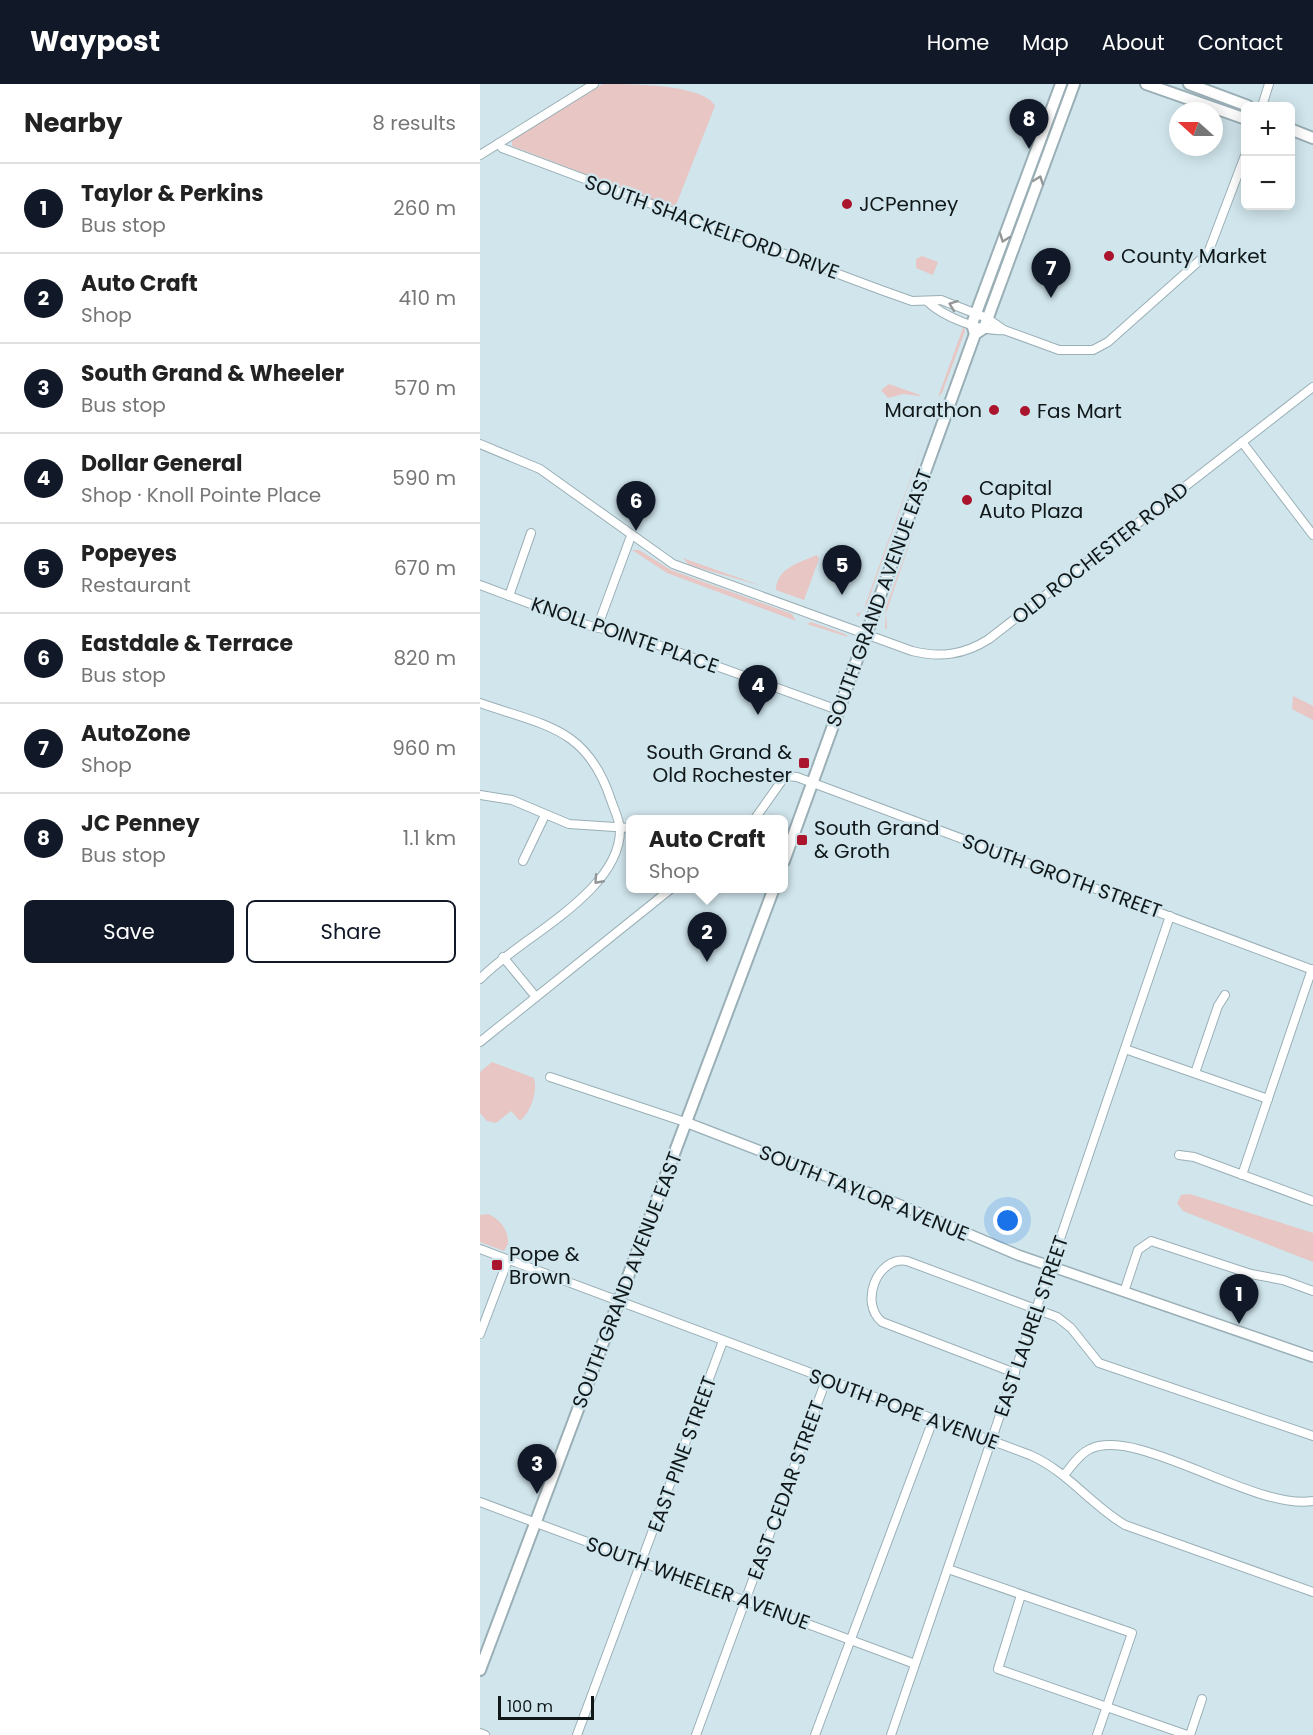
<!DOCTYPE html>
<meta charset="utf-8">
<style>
:root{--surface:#fff;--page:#f6f6f6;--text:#222;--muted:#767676;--line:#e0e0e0;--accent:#111827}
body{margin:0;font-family:Poppins,sans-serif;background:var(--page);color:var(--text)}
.controls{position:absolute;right:18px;top:18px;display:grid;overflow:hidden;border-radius:9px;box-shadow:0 3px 15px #0003}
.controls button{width:54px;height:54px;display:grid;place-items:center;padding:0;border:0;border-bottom:2px solid var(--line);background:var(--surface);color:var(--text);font:30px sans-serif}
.compass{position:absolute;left:689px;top:18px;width:54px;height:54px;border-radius:50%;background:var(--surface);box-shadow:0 3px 15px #0003;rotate:291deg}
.scale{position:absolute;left:18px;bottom:15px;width:96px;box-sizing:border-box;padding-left:6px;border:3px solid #0f1719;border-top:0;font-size:16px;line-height:21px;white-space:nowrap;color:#0f1719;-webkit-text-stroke:4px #d0e5ec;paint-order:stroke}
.you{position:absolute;left:528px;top:1137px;width:21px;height:21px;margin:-15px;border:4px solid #fff;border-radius:50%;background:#1a73e8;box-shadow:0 0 0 9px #1a73e833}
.badge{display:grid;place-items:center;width:39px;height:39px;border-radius:50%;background:var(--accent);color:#fff;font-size:20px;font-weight:700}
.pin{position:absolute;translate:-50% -50px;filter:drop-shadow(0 2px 3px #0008)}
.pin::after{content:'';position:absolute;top:32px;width:21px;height:18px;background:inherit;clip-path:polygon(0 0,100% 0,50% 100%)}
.popup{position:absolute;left:146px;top:731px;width:162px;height:78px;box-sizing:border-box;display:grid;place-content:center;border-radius:9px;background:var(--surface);filter:drop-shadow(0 2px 4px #0005);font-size:20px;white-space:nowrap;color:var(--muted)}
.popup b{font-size:22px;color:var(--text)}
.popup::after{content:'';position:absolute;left:50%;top:100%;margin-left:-12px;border:12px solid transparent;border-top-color:var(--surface)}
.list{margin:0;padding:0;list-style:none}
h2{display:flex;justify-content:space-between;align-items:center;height:78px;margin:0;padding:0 24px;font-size:26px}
h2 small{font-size:20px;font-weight:400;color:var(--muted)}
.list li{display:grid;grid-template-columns:39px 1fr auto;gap:18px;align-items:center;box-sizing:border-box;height:90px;padding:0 24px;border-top:2px solid var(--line)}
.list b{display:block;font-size:22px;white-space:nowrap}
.list p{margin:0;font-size:20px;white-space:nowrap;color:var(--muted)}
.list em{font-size:20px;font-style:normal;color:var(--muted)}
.actions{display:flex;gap:12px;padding:18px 24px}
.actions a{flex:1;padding:14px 0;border:2px solid var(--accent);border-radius:9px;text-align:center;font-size:21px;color:var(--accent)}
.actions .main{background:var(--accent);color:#fff}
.map{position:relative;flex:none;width:833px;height:1651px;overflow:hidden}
header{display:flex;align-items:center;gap:36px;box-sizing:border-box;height:84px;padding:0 30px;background:var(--accent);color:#fff}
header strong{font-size:28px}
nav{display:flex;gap:33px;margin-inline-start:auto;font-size:21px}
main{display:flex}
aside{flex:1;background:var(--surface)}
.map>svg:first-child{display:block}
.green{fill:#e8c6c4}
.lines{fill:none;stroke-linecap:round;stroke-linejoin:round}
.minor-casing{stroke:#9aafb6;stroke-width:10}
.tertiary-casing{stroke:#9aafb6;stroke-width:12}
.secondary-casing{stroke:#9aafb6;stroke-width:14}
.minor{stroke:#fff;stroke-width:8}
.tertiary{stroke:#fff;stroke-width:9}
.secondary{stroke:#fff;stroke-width:10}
.oneway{stroke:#939798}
.poi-dot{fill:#aa142c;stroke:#d0e5ec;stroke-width:2}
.labels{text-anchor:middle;stroke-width:5;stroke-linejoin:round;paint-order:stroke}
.poi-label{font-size:20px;fill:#0f1719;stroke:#d0e5ec;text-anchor:start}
.street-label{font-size:20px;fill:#0f1719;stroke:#d0e5ec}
</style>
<header>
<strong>Waypost</strong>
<nav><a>Home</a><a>Map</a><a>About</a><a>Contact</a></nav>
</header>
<main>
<aside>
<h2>Nearby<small>8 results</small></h2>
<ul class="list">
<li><span class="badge">1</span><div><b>Taylor &amp; Perkins</b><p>Bus stop</p></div><em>260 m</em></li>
<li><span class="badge">2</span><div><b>Auto Craft</b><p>Shop</p></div><em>410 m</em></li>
<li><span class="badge">3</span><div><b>South Grand &amp; Wheeler</b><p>Bus stop</p></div><em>570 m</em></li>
<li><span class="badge">4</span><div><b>Dollar General</b><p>Shop · Knoll Pointe Place</p></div><em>590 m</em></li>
<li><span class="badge">5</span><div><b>Popeyes</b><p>Restaurant</p></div><em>670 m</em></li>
<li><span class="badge">6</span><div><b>Eastdale &amp; Terrace</b><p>Bus stop</p></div><em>820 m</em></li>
<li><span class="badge">7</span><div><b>AutoZone</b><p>Shop</p></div><em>960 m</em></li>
<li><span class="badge">8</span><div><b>JC Penney</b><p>Bus stop</p></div><em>1.1 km</em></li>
</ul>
<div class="actions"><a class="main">Save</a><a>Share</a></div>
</aside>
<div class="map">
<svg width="833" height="1651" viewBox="0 0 833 1651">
<rect width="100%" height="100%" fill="#d0e5ec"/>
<g class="green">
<path d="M123 0C151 0 223 0 235 22L196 121 189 122 32 62V54Z"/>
<polygon points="442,172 458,178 453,191 436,184 436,175"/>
<polygon points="484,241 485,247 462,309 458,313"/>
<polygon points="409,300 440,311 440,312 423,310 408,314 401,306"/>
<polygon points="448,346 387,520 378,533 376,530 383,527"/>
<polygon points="437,437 406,529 407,544 405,545 406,523"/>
<polygon points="152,466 159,466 191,486 312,530 316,537 187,489"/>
<path d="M337 471 339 475 324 516 296 506C296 484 321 478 337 471Z"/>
<polygon points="203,474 208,476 282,502 216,483 208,480"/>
<polygon points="331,538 365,550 368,553 327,540"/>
<polygon points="813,612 833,622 833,636 812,625"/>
<path d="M12 978 54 994C58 1007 51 1028 40 1037L31 1027 16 1039 7 1037 0 1029V988Z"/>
<polygon points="710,1110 833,1149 833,1178 703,1127 697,1119 701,1111"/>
<path d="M8 1130C20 1135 29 1147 28 1160L24 1167 0 1158V1131Z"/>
</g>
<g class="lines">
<g class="minor-casing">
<g id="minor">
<polyline points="782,22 789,0"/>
<polyline points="19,59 22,64 401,206 432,217 461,216 507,234 524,246 579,266 613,266 628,258 728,169 766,69"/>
<polyline points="0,71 114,0"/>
<path d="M448 218C464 233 501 248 524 246"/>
<polyline points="762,358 833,451"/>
<path d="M0 360 60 385 193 480 432 567C460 574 484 571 509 555L833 303"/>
<polyline points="0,501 107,541 156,553 358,626"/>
<polyline points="29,512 51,449"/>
<polyline points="117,544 151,452"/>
<path d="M0 619C65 642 107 643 131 716 134 725 140 737 140 746 140 809 39 854 0 895"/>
<polyline points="0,711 32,716 89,740 150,744"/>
<polyline points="274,736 303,695 307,692 317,693 833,886"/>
<polyline points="43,777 65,731"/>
<polyline points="23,873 56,913"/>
<polyline points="0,958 192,804"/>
<polyline points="645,965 788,1015"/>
<polyline points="715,989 738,922 745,911"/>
<polyline points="70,993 208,1039"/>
<polyline points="699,1071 714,1073 833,1117"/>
<polyline points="762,1091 832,885"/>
<path d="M0 1165 550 1371C587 1387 611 1421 645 1441L833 1508"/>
<polyline points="644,1208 658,1166 671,1157 771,1190 803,1196 833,1207"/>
<polyline points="0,1250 28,1176"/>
<path d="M535 1289 402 1238C379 1219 397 1172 427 1177L577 1233 591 1244 619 1279 833 1352"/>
<path d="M584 1391C592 1382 599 1370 610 1365 657 1342 775 1427 833 1417"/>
<polyline points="0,1418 435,1580"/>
<polyline points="468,1485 652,1549 617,1651"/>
<polyline points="541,1511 518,1585 707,1651"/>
<polyline points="0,1649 5,1651"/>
<polyline points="97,1651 243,1257"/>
<polyline points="216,1651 346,1296"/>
<polyline points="335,1651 453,1336"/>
<polyline points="411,1651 690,832"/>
<polyline points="710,1651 722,1615"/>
</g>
</g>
<g class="tertiary-casing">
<polyline id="tertiary" points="208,1039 418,1120 538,1171 833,1273"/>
</g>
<g class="secondary-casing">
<g id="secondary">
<polyline points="666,0 766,35"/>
<polyline points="709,0 768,22"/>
<polyline points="810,45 833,54"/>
<polyline points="495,250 492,240 581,0"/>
<polyline points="304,777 495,250 504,244 594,0"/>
<polyline points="0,1586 294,804"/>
</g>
</g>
<use href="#minor" class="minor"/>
<use href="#tertiary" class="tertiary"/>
<use href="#secondary" class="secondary"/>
</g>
<defs><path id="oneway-chevron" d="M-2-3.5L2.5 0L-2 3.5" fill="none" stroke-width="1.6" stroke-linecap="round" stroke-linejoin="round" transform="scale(1.5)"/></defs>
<g class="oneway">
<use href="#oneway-chevron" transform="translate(559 96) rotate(-70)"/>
<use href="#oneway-chevron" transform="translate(524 154) rotate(110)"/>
<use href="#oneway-chevron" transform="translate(473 221) rotate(-159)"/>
<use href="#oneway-chevron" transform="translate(118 796) rotate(132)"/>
</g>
<g class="poi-dot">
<circle cx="367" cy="120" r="6"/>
<circle cx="629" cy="172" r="6"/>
<circle cx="514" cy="326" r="6"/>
<circle cx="545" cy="327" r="6"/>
<circle cx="487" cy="416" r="6"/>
<rect x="318" y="673" width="12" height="12" rx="3"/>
<rect x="316" y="750" width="12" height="12" rx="3"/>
<rect x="11" y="1175" width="12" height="12" rx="3"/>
</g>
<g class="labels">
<g class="poi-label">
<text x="379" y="127">JCPenney</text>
<text x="641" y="179">County Market</text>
<text x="502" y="333" text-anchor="end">Marathon</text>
<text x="557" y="334">Fas Mart</text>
<text x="499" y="411">Capital<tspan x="499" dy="23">Auto Plaza</tspan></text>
<text x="312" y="675" text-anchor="end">South Grand &amp;<tspan x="312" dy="23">Old Rochester</tspan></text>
<text x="334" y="751">South Grand<tspan x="334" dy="23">&amp; Groth</tspan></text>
<text x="29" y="1177">Pope &amp;<tspan x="29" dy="23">Brown</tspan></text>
</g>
<g class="street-label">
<text transform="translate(232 143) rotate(20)" y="7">SOUTH SHACKELFORD DRIVE</text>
<text transform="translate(620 469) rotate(-38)" y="7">OLD ROCHESTER ROAD</text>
<text transform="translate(399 514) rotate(-70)" y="7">SOUTH GRAND AVENUE EAST</text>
<text transform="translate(145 551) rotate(19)" y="7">KNOLL POINTE PLACE</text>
<text transform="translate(582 792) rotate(20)" y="7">SOUTH GROTH STREET</text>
<text transform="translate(384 1109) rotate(22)" y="7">SOUTH TAYLOR AVENUE</text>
<text transform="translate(147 1196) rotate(-69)" y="7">SOUTH GRAND AVENUE EAST</text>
<text transform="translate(551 1242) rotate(-71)" y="7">EAST LAUREL STREET</text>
<text transform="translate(424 1325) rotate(20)" y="7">SOUTH POPE AVENUE</text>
<text transform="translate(202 1370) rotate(-70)" y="7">EAST PINE STREET</text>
<text transform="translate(306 1406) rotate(-70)" y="7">EAST CEDAR STREET</text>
<text transform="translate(218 1499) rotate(20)" y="7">SOUTH WHEELER AVENUE</text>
</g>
</g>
</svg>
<div class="controls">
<button>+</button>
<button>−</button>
</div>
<svg class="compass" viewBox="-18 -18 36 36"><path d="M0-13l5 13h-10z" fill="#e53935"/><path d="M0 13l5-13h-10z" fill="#767676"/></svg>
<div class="scale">100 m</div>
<div class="you"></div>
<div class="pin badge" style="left:759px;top:1240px">1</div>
<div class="pin badge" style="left:227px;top:878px">2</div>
<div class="popup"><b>Auto Craft</b>Shop</div>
<div class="pin badge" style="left:57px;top:1410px">3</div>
<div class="pin badge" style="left:278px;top:631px">4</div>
<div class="pin badge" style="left:362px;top:511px">5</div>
<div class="pin badge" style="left:156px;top:447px">6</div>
<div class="pin badge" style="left:571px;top:214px">7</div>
<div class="pin badge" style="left:549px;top:65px">8</div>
</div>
</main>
